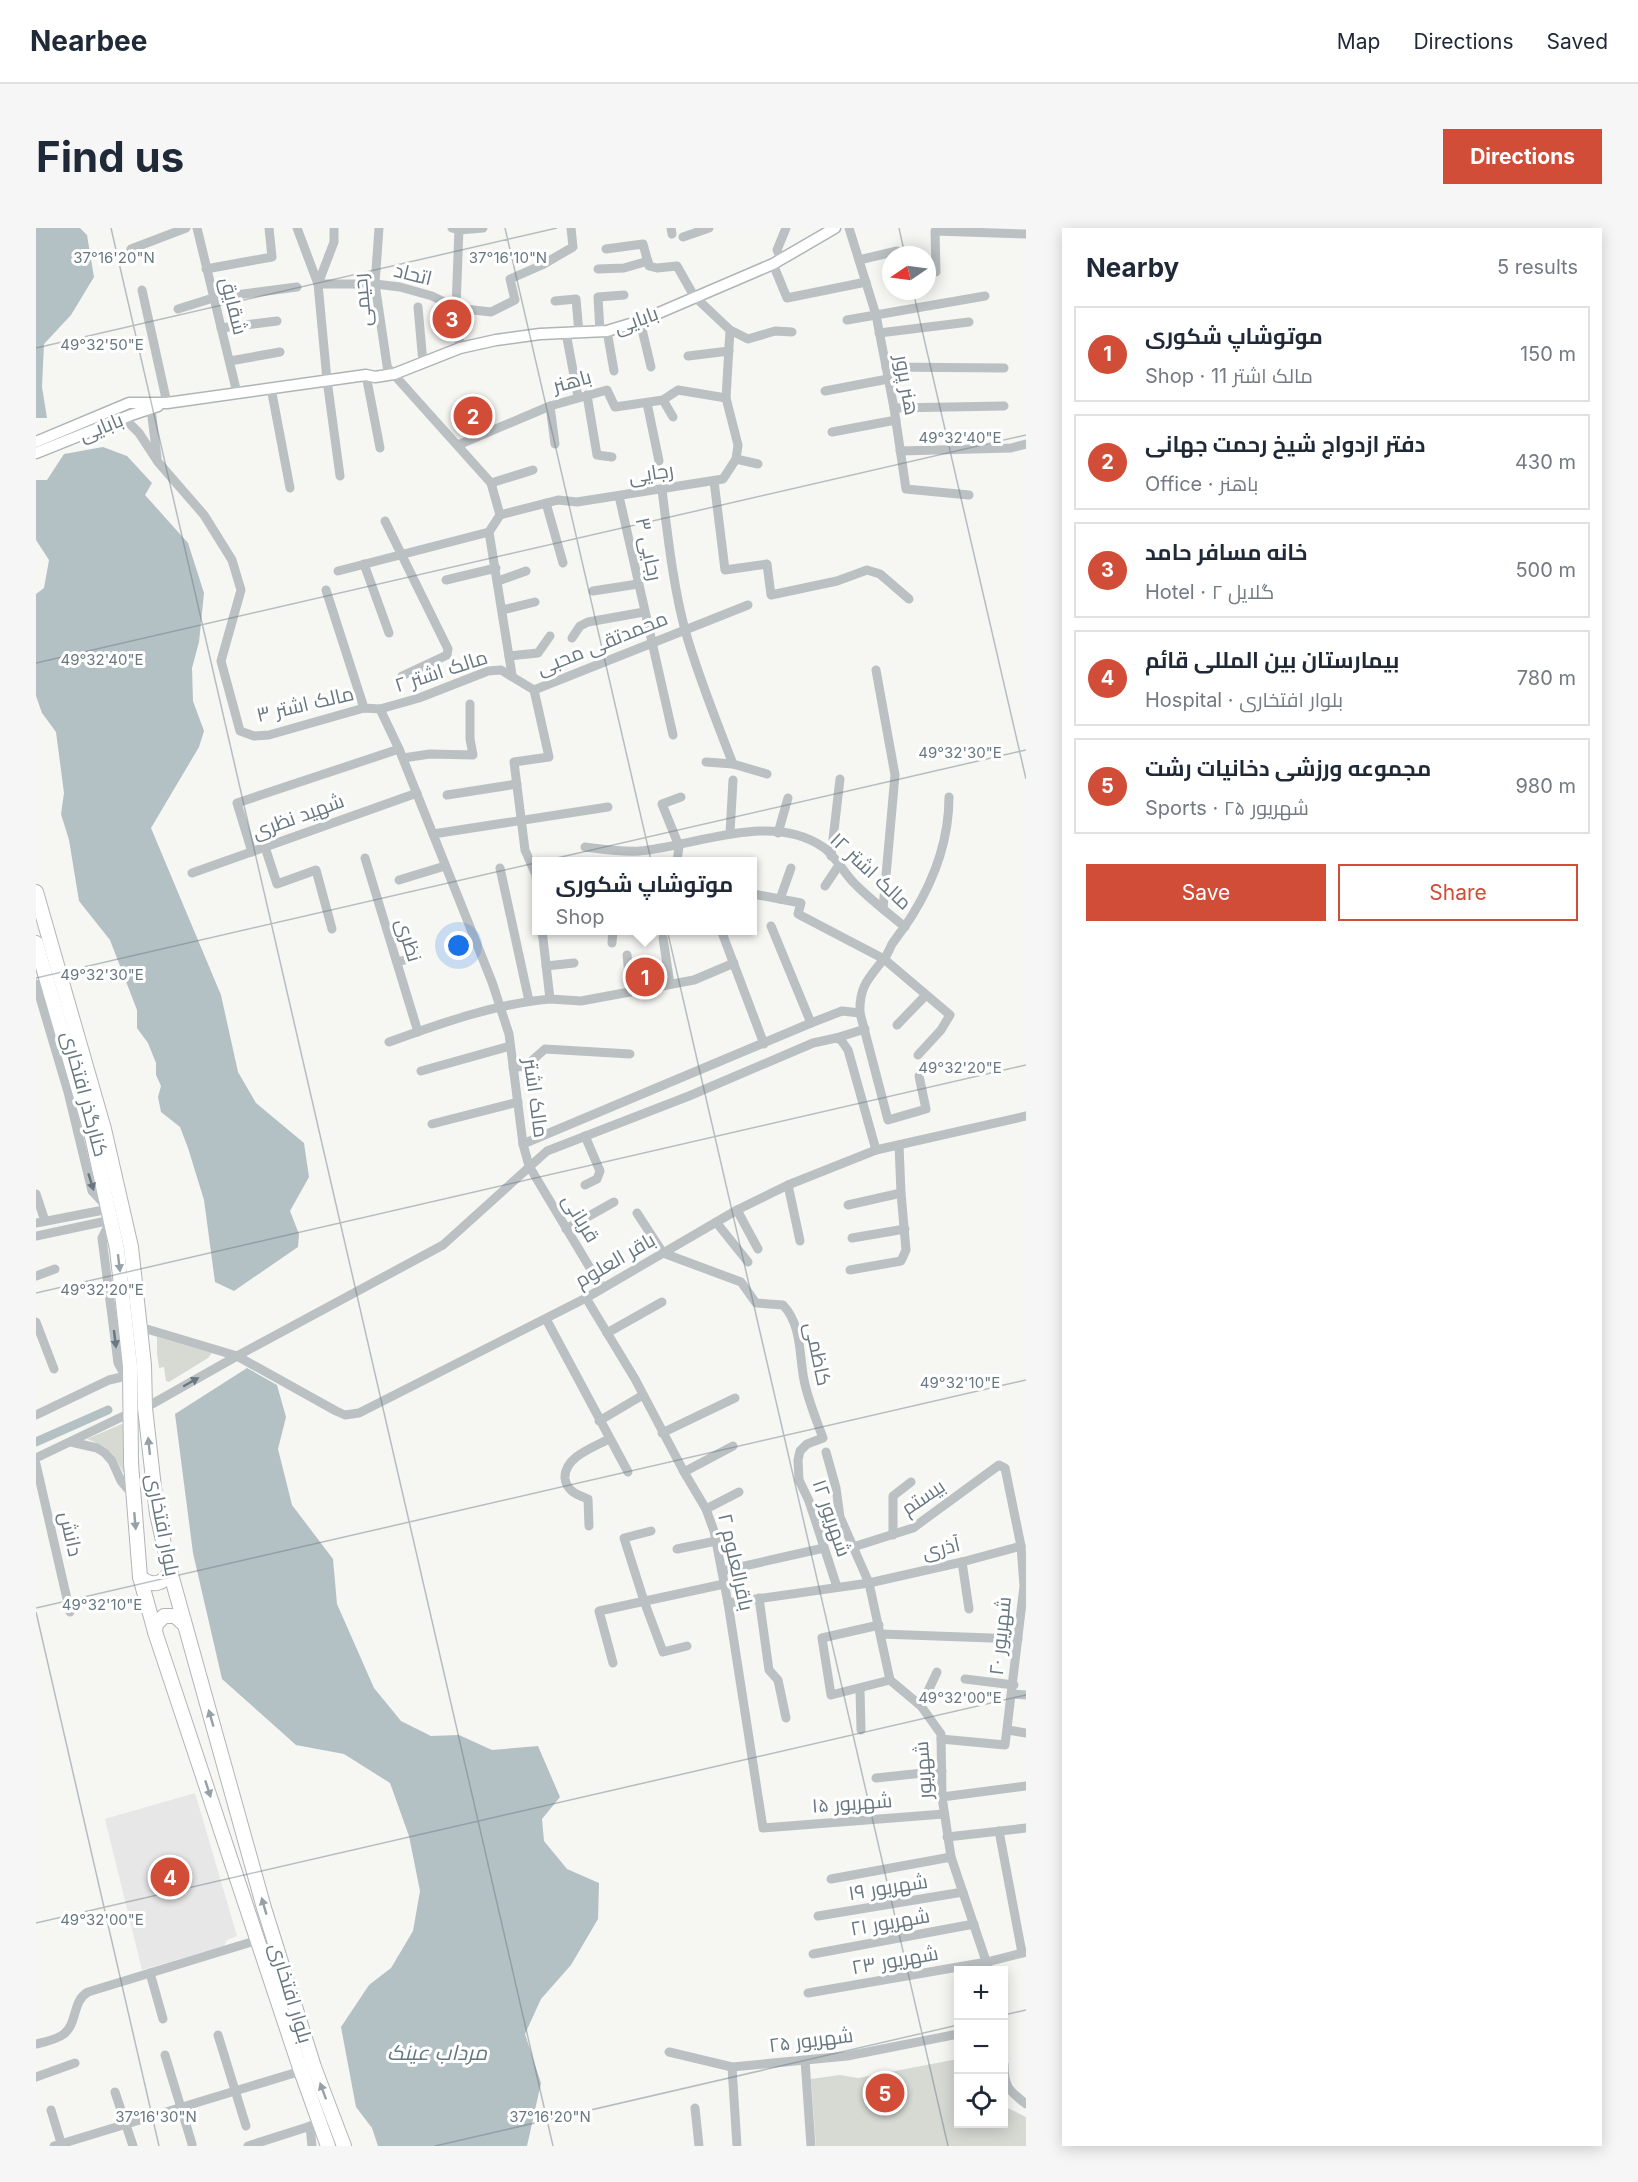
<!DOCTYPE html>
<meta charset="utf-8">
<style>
:root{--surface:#fff;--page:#f6f6f7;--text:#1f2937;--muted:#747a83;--line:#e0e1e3;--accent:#d14d38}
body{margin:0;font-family:Inter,Cairo,sans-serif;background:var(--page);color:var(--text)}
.controls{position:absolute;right:18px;bottom:18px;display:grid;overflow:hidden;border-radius:0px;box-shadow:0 3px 15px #0003}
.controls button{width:54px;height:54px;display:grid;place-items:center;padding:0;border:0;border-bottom:2px solid var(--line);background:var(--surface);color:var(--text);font:30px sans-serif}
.compass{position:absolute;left:846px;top:18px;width:54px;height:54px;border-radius:50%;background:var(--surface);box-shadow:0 3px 15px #0003;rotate:257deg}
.you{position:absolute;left:423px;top:718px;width:21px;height:21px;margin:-15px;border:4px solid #fff;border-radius:50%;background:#1a73e8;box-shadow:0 0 0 9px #1a73e833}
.badge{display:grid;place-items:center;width:39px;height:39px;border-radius:50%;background:var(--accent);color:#fff;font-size:20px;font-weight:700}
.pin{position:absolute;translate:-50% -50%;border:3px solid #fff;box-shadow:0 2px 6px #0006}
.popup{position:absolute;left:496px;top:629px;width:225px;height:78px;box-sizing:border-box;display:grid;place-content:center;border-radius:0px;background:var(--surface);filter:drop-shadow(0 2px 4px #0005);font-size:20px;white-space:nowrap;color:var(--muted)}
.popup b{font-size:22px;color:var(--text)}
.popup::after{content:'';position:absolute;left:50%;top:100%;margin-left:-12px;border:12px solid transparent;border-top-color:var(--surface)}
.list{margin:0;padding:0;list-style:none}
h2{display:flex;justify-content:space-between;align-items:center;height:78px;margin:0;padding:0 24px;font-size:26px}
h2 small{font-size:20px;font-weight:400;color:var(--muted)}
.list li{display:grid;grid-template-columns:39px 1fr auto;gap:18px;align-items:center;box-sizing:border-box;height:96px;margin:0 12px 12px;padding:0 12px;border:2px solid var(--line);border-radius:0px}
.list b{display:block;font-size:22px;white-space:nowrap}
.list p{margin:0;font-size:20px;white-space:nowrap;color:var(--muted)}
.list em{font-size:20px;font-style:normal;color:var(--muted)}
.actions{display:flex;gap:12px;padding:18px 24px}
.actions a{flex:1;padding:14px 0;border:2px solid var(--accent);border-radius:0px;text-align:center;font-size:21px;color:var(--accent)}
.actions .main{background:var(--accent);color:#fff}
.icon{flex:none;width:33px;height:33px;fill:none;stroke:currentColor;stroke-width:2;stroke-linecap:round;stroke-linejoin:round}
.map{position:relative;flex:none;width:990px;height:1918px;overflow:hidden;border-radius:0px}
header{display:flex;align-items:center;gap:36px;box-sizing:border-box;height:84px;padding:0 30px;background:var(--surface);border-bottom:2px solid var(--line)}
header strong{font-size:28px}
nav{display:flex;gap:33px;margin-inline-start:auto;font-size:21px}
.intro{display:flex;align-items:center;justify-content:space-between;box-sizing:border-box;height:144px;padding:0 36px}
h1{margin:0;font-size:42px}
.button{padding:15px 27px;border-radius:0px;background:var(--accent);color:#fff;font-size:21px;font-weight:700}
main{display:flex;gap:36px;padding:0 36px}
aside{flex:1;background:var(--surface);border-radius:0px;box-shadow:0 3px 15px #0003}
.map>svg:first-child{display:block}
.built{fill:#e7e7e7}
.green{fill:#d6dad3}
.water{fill:#b4c1c4}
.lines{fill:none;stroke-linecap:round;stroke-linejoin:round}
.canal{stroke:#b4c1c4;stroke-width:9}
.major-casing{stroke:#afb5b7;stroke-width:13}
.highway-casing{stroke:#b1b5b8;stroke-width:16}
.minor{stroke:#bbc0c3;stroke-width:9}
.major{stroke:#fff;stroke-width:10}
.highway{stroke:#fff;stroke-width:14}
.oneway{fill:#687881}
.oneway2{fill:#95a0a7}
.ticks{fill:none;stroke:#687881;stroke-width:1.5;stroke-opacity:0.45}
.labels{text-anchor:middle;stroke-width:6;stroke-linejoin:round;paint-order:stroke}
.street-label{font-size:20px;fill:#687881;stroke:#fff}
.water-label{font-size:21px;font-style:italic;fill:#64797e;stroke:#fff}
.ticks-label{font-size:15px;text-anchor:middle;fill:#687881;stroke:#fff;stroke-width:6;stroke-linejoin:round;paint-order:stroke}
</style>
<header>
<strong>Nearbee</strong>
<nav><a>Map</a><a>Directions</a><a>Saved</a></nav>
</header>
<div class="intro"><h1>Find us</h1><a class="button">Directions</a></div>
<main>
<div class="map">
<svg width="990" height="1918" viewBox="0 0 990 1918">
<rect width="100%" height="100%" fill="#f6f6f3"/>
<polygon class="built" points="159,1565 201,1708 191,1712 188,1718 106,1742 69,1591"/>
<g class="green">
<polygon points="121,1109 176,1125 172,1130 133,1154 130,1153 128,1139 123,1140 121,1125"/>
<path d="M88 1195V1244H87C76 1222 72 1220 51 1211Z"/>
<polygon points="922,1831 922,1896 968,1896 968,1878 990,1889 990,1918 780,1918 775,1851 804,1847 822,1850"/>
</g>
<g class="water">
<polygon points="0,0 44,0 51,7 58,49 35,87 8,116 6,159 11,190 0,190"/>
<polygon points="67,219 91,228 116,255 109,267 152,315 168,365 163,414 156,440 157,473 168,503 163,519 115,600 185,767 202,844 220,875 268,915 273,949 254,983 263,1006 262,1019 198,1063 179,1054 168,972 152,920 144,899 125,884 122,869 125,858 120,847 120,835 112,815 101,800 101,782 74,712 43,673 33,612 25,586 28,565 20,504 6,485 0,468 0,366 8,360 13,332 0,312 0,252 11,252 28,226"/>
<polygon points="211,1140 241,1157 250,1189 242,1221 256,1277 297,1331 301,1376 338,1460 365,1493 395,1508 423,1507 456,1522 502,1518 524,1569 506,1591 508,1613 531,1641 563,1655 562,1691 535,1737 505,1771 489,1806 505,1855 491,1918 342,1918 336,1900 320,1879 305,1799 333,1757 355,1740 377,1703 384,1663 373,1608 354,1555 308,1526 260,1517 186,1451 157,1325 139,1186"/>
</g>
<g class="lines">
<polyline class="canal" points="0,1214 72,1182"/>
<g class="major-casing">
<g id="major">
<polyline points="0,214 93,175 131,175 330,147 339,149 358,146 424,120 460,112 504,106 571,103 604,93 737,36 799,0"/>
<polyline points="0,225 95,187 122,178"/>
</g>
</g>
<g class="highway-casing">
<g id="highway">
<polyline points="0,664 68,901 95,1019 108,1137 109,1180 121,1286 134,1343 228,1680 278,1839 308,1918"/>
<polyline points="0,715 55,904 81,1021 94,1138 95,1235 104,1349 119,1404 265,1843 292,1918"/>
<path d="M104 1349C115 1359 128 1357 134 1343"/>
<polyline points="119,1404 120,1396 128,1388 139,1388 148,1396"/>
</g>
</g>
<g class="minor">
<polyline points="161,0 201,165"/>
<polyline points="261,0 282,56 339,56 364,59 396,68 420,80 455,84 479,72 474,51 506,37 537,19 535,0"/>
<polyline points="298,0 298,14 282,56 291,152 304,248"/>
<polyline points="343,0 339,56 352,144"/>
<polyline points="416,0 423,2 447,0"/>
<polyline points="423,0 420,80 424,120"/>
<polyline points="635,0 636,6"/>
<polyline points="813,0 840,87 858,180 870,261 933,267"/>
<polyline points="647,9 673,0"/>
<polyline points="95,21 150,0"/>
<polyline points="745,31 741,22 750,0"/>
<polyline points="823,32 861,23 862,27"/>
<polyline points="737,36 751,70 830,54"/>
<polyline points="170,41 236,29 233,0"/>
<polyline points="562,41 588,40 612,33"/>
<polyline points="900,44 899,3 990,6"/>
<polyline points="106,62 131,175"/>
<polyline points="519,73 540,71 543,105"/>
<polyline points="382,79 387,135"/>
<polyline points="142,81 177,70 261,59"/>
<polyline points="811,92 949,68"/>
<polyline points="604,93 615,139"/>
<polyline points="185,100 241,93"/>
<polyline points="694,102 712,111 739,103 756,104"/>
<polyline points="571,103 578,143"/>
<polyline points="564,104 562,69 588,67"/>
<polyline points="530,105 542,169"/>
<polyline points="843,105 933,94"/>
<polyline points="652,128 693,123"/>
<polyline points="194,133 244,124"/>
<polyline points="850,139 968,140"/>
<polyline points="352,140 455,255 464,287 453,304 476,447"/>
<polyline points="330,147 344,220"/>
<polyline points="235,160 254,260"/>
<polyline points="789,163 852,151"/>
<polyline points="551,167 561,227 576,229"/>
<polyline points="627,172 637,189"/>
<polyline points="611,175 623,233"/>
<polyline points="514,178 519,216"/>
<polyline points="858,180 968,178"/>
<polyline points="115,181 121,229"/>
<polyline points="88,190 103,205 122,234 168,287 196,332 205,362 185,433 204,503 218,508 233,507 328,480 344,481 383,470 452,443 465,442 498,462 712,377"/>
<polyline points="796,204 860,192"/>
<polyline points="422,217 514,178 571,162 579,179 627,172 642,162 690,170"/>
<polyline points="864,223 975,220 990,216"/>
<polyline points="700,231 722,236"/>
<polyline points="678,253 689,342 731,336 735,367 801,353 831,342 844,346 873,371"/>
<polyline points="455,255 497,242"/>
<path d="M626 262C632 309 637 357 649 402 662 448 680 492 697 536"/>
<polyline points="583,268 637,507"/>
<polyline points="510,275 527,335"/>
<polyline points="464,287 522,272 541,274 687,251 700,231 702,217 690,170 694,102 658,68 641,38 621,40 613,38 607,16 570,21"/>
<polyline points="349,293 412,421 411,427 366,448"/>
<polyline points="328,336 353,405"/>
<polyline points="302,343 453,304"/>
<polyline points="410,352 460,340"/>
<polyline points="462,353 490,343"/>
<polyline points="290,362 328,480"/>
<polyline points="557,363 602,356"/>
<polyline points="466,382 499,374"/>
<polyline points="536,410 544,398 552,394 608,384"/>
<polyline points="473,428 502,425 514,408"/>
<polyline points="840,442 859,547 847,681"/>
<polyline points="498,462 513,529 478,534 489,622 500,647 501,658"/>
<polyline points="344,481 363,521 456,754 473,806 487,916 493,938 566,1060"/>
<polyline points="367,530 394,526 437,527 434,511 434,476"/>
<polyline points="670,534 697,536 731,546"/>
<polyline points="411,567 481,556"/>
<polyline points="694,605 697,552"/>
<polyline points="742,605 752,570"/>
<polyline points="397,606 572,579"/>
<polyline points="229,619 241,656 280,642 296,701"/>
<path d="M549 619C566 621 586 624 603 623 660 618 735 583 787 619 800 628 808 646 820 657 835 672 852 685 869 699"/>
<polyline points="216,624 201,575 363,521"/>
<polyline points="795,628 804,551"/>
<polyline points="329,630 382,804"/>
<polyline points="641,634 643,618 626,576 645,569"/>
<polyline points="464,640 493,773"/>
<polyline points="156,645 381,565"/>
<polyline points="363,652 409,638"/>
<polyline points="789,658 803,637"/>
<polyline points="717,666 765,675 762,686 848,731 914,787 905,802 882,827"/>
<polyline points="744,671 755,640"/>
<polyline points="735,698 775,795"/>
<polyline points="685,702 728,816"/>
<polyline points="627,710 634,756"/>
<polyline points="576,715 577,702"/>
<polyline points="591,727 595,764"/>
<polyline points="361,734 380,729"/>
<polyline points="510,738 538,735"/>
<polyline points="0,756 32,864 56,963 71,979"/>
<polyline points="514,771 545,773 658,752 698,735"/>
<polyline points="861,797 890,767"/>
<polyline points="800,810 829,801"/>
<path d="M353 814C406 795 458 776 514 771L506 702"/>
<polyline points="477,840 491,837 509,821 594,826"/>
<polyline points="385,843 474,818"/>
<path d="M883 848 890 881 852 892 824 785C823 759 832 751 847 732 851 728 853 722 856 716 863 706 871 696 877 686 899 650 913 611 913 569"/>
<polyline points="396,896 482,874"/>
<polyline points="549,908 564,943 561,951 549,957"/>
<polyline points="487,916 775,795 806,783 824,785"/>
<polyline points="752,957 764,1013"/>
<polyline points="0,966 9,993"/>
<polyline points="812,977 865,965"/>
<polyline points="701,982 722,1021"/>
<path d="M601 985 627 1025 705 1054 720 1075 747 1077C766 1097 763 1127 768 1152 772 1172 780 1191 787 1210L771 1216 764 1223 762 1232 763 1252 773 1273 801 1359"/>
<polyline points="75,992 66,1010 82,1135 86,1142 94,1147"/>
<polyline points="680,994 712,1034"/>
<polyline points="0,995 73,981"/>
<polyline points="530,1001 578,974"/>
<polyline points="0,1008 75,992"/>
<polyline points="816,1010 869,1001"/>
<polyline points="814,1042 865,1033 870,1022 865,965 863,917"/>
<polyline points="0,1048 19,1041"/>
<polyline points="550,1070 599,1151 648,1244 670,1281 678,1303 692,1375 727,1600 908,1586"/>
<polyline points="510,1091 592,1244"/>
<polyline points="0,1094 18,1141"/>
<polyline points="104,1099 201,1128 300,1183 309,1187 323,1185 550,1070 701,982 752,957 840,922 990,888"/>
<polyline points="571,1105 626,1074"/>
<polyline points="109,1180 201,1128 407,1017 511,923 653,868 777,815 800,810 805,812 812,822 840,922"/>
<polyline points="0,1187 73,1152 94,1147"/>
<polyline points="563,1193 607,1167"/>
<polyline points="626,1205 699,1170"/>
<polyline points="35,1214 61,1220 69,1225 76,1233 85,1253 97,1267"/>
<polyline points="790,1224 800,1260 804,1289 833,1355 854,1452 885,1478 905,1506 906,1569 915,1629 953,1742"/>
<polyline points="0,1230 96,1184"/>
<polyline points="0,1236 34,1384"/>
<polyline points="648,1244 697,1218"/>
<polyline points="670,1281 703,1264"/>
<path d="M553 1298 552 1271C542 1267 530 1263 529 1250 528 1229 558 1219 573 1211"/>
<polyline points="615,1303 588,1310 608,1373 627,1424 651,1418"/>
<polyline points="857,1307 857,1268 875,1254"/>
<polyline points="817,1319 877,1300 963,1237 969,1240 985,1318 988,1358 969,1517 905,1511"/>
<polyline points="641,1321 680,1313"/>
<polyline points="926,1334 933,1381"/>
<polyline points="686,1343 788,1320"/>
<polyline points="723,1370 733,1442 742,1452 750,1490"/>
<polyline points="692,1375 833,1355 926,1334 985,1318"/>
<polyline points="843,1397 786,1410 795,1467 854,1452"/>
<polyline points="845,1406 982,1411"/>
<polyline points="577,1435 563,1383 688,1356"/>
<polyline points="929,1451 978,1457"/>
<polyline points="824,1461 825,1502"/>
<polyline points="976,1466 990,1467"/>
<polyline points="885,1478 901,1444"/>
<polyline points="972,1502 990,1505"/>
<polyline points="840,1550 906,1543"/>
<polyline points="906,1569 990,1558"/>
<polyline points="963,1603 986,1725"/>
<polyline points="911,1609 990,1600"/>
<polyline points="795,1651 915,1629"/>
<polyline points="782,1688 927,1664"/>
<polyline points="777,1726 938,1696"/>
<polyline points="114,1745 127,1791"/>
<polyline points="772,1765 951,1734 990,1724"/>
<polyline points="182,1807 210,1898"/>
<path d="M0 1816C9 1814 20 1812 28 1806 42 1794 36 1773 52 1764L222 1712"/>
<polyline points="633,1824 696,1839 811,1828 922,1806"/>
<polyline points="129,1827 156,1916"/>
<polyline points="769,1832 775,1918"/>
<path d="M968 1836C968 1859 972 1862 990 1876"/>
<polyline points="696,1839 701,1918"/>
<polyline points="0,1849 39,1835"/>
<polyline points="79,1864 97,1918"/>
<polyline points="659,1880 663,1918"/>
<polyline points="15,1882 26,1918"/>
<polyline points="274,1898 276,1918"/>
<polyline points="18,1918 265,1843"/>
<polyline points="212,1918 284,1895"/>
</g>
<use href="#major" class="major"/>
<use href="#highway" class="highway"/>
</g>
<defs><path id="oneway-solid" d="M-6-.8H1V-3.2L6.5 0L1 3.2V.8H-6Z" transform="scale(1.5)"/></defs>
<g class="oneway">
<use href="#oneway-solid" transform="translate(55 954) rotate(73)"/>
<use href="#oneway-solid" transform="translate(79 1111) rotate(83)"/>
<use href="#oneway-solid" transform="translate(155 1154) rotate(-30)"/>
</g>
<g class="oneway2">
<use href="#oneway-solid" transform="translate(83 1035) rotate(83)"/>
<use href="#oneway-solid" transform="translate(113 1218) rotate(-96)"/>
<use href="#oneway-solid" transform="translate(99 1293) rotate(85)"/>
<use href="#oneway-solid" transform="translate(175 1490) rotate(-106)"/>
<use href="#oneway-solid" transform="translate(172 1561) rotate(72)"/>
<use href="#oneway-solid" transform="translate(228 1678) rotate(-106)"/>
<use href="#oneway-solid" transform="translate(287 1863) rotate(-110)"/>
</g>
<path class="ticks" d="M75 0 517 1918M469 0 912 1918M863 0 869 27M877 63 990 551M0 120 521 0M0 435 990 207M0 750 990 522M0 1065 990 837M0 1380 990 1152M0 1384 123 1918M0 1695 990 1467M968 1787 990 1782M399 1918 922 1797"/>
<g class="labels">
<g class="street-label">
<text transform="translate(377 46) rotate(14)" y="7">اتحاد</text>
<text transform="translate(326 72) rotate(-95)" y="7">رحیمی</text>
<text transform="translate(198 78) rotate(76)" y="7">شقایق</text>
<text transform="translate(600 92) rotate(-20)" y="7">بابایی</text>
<text transform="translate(536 153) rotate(-15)" y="7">باهنر</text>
<text transform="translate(871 157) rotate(80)" y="7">هنر پرور</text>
<text transform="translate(65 199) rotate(-22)" y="7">بابایی</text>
<text transform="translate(615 245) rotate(-9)" y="7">رجایی</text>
<text transform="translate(613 321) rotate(78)" y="7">رجایی ۳</text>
<text transform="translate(566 415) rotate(-22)" y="7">محمدتقی محبی</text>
<text transform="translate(405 443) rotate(-18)" y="7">مالک اشتر ۲</text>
<text transform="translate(269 476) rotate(-13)" y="7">مالک اشتر ۳</text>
<text transform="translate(262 588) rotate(-20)" y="7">شهید نظری</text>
<text transform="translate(835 643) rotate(43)" y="7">مالک اشتر ۱۲</text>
<text transform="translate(373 712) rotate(73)" y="7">نظری</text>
<text transform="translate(49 866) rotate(75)" y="7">کنارگذر افتخاری</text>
<text transform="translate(500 870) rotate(82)" y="7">مالک اشتر</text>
<text transform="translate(545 990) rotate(59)" y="7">قربانی</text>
<text transform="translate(579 1032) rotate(-30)" y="7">باقر العلوم</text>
<text transform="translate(782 1126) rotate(78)" y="7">کاظمی</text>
<text transform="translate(887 1269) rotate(-34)" y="7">بیستم</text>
<text transform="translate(796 1290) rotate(71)" y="7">شهریور ۱۲</text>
<text transform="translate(127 1297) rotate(79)" y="7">بلوار افتخاری</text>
<text transform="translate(35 1306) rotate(77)" y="7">دانش</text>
<text transform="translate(905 1320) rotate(-13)" y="7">آذری</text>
<text transform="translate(700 1334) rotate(77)" y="7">باقرالعلوم ۲</text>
<text transform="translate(964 1408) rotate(-84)" y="7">شهریور ۲۰</text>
<text transform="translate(887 1542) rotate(-94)" y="7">شهریور</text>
<text transform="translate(816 1575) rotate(-4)" y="7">شهریور ۱۵</text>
<text transform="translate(852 1659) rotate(-9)" y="7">شهریور ۱۹</text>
<text transform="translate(854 1694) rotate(-10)" y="7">شهریور ۲۱</text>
<text transform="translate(859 1732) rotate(-10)" y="7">شهریور ۲۳</text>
<text transform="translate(255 1765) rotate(73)" y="7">بلوار افتخاری</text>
<text transform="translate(775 1812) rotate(-7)" y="7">شهریور ۲۵</text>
</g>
<g class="water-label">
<text x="401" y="1832">مرداب عینک</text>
</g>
</g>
<g class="ticks-label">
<text x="78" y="35">37°16'20"N</text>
<text x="472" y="35">37°16'10"N</text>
<text x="66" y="122">49°32'50"E</text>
<text x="924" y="215">49°32'40"E</text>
<text x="66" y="437">49°32'40"E</text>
<text x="924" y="530">49°32'30"E</text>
<text x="66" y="752">49°32'30"E</text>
<text x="924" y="845">49°32'20"E</text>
<text x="66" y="1067">49°32'20"E</text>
<text x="924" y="1160">49°32'10"E</text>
<text x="66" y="1382">49°32'10"E</text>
<text x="924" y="1475">49°32'00"E</text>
<text x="66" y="1697">49°32'00"E</text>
<text x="120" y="1894">37°16'30"N</text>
<text x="514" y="1894">37°16'20"N</text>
</g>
</svg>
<div class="controls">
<button>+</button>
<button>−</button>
<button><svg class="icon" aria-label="locate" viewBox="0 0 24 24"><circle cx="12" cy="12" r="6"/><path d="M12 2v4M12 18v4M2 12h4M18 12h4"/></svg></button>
</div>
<svg class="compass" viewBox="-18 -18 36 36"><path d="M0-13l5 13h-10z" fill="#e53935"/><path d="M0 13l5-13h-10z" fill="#747a83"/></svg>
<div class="you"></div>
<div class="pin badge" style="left:609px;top:749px">1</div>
<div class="popup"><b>موتوشاپ شکوری</b>Shop</div>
<div class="pin badge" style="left:437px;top:188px">2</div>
<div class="pin badge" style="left:416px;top:91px">3</div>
<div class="pin badge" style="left:134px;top:1649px">4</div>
<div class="pin badge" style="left:849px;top:1865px">5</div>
</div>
<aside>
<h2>Nearby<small>5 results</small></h2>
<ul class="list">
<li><span class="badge">1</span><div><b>موتوشاپ شکوری</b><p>Shop · مالک اشتر 11</p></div><em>150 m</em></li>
<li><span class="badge">2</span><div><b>دفتر ازدواج شیخ رحمت جهانی</b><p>Office · باهنر</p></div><em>430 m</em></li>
<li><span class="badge">3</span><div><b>خانه مسافر حامد</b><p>Hotel · گلایل ۲</p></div><em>500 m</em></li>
<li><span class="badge">4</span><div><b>بیمارستان بین المللی قائم</b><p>Hospital · بلوار افتخاری</p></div><em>780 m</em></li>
<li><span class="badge">5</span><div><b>مجموعه ورزشی دخانیات رشت</b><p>Sports · شهریور ۲۵</p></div><em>980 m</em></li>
</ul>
<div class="actions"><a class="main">Save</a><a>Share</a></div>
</aside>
</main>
